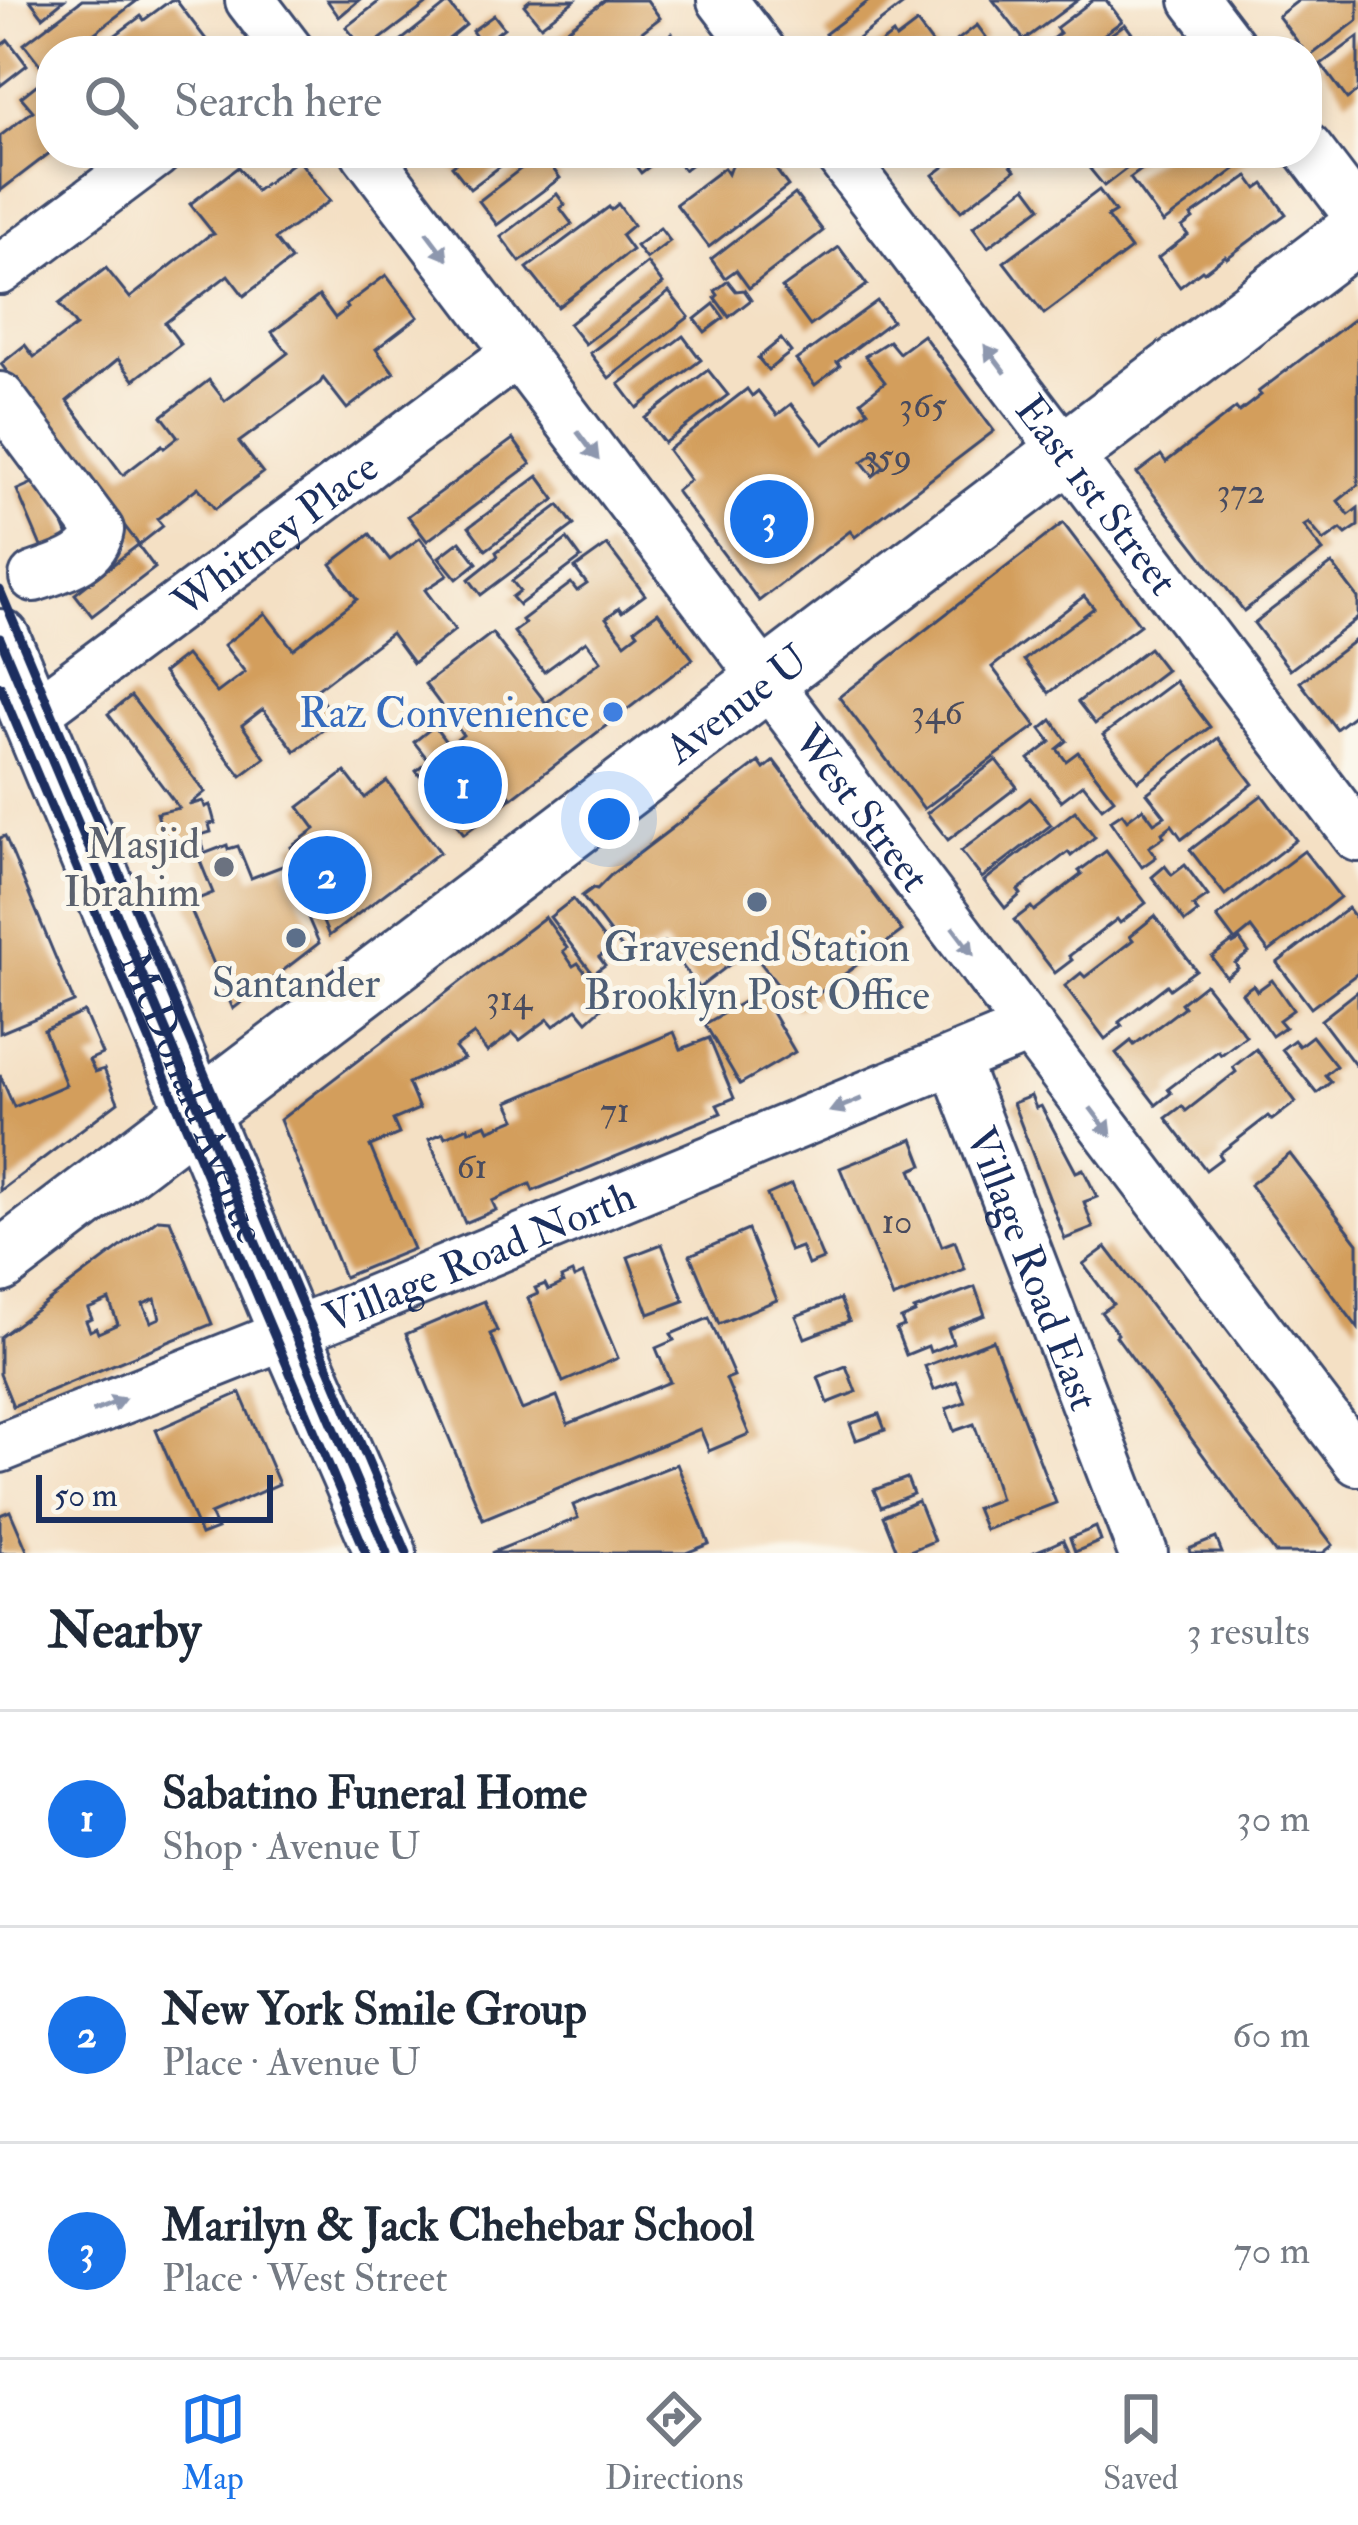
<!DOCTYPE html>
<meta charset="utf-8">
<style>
:root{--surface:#fff;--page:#f6f6f7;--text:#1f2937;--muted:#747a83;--line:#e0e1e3;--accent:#1a73e8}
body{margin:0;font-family:"IM FELL Double Pica",serif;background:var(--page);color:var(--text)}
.scale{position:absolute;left:36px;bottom:30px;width:237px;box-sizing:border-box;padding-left:12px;border:6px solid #1b2f5e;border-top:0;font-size:33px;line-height:42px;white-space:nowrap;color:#1b2f5e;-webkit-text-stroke:9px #fbf7ec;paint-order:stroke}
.you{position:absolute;left:609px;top:819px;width:42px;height:42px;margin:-30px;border:9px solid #fff;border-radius:50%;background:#1a73e8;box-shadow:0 0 0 18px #1a73e833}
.badge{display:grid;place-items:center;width:78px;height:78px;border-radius:50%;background:var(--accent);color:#fff;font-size:39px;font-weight:700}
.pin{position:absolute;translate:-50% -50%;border:6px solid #fff;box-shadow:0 3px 12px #0006}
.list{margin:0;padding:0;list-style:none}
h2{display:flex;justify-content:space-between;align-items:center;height:156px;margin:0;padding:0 48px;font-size:51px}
h2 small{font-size:39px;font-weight:400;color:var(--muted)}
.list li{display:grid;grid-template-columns:78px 1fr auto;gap:36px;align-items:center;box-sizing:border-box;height:216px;padding:0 48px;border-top:3px solid var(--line)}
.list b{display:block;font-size:45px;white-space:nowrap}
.list p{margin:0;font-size:39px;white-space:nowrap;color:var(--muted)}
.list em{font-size:39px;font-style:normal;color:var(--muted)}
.icon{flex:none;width:66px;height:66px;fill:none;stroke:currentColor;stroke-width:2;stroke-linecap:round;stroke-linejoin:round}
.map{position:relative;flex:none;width:1358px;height:1553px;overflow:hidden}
.search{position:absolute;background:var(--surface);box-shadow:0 6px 18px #0003;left:36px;right:36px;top:36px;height:132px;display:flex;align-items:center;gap:30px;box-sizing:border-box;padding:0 42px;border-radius:48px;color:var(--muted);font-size:45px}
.sheet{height:804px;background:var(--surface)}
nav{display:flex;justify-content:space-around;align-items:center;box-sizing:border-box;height:168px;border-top:3px solid var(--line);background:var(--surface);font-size:33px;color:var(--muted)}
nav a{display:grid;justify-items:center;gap:6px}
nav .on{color:var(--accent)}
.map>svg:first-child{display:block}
.building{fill:#d39e5c;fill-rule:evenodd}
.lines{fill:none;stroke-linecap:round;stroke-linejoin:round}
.minor-casing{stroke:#3c4a6d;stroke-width:54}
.major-casing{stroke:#3c4a6d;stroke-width:66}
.minor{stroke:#fff;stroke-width:48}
.major{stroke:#fff;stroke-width:60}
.rail{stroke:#1b2f5e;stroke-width:9}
.oneway{fill:#8d97ae}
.shop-dot{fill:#3f7fe0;stroke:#fbf7ec;stroke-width:4.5}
.worship-dot{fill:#6b7280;stroke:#fbf7ec;stroke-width:4.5}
.service-dot{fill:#5c6f8a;stroke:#fbf7ec;stroke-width:4.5}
.labels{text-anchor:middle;stroke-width:10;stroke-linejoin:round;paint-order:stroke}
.number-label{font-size:36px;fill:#494b5e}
.street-label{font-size:42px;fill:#1b2f5e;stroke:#fbf7ec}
.shop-label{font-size:42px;fill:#366cbe;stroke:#fbf7ec;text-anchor:end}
.worship-label{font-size:42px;fill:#5b616d;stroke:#fbf7ec;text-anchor:end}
.service-label{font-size:42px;fill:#4e5e75;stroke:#fbf7ec}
</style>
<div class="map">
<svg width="1358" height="1553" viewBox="0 0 1358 1553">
<rect width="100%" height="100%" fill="#fbf7ec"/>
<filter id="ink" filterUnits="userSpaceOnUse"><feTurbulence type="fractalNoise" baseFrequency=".00833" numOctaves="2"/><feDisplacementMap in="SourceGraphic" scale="24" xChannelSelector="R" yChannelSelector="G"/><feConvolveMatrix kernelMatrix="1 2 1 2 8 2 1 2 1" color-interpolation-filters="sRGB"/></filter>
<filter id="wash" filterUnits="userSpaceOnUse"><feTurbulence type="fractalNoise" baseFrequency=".004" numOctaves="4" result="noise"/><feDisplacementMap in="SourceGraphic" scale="48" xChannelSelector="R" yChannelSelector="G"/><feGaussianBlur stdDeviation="2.7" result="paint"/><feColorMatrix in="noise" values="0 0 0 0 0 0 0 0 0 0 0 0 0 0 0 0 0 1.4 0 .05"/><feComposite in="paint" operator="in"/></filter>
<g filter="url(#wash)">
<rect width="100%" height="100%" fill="#f4e0c4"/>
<g id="blocks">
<g class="building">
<polygon points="30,0 64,0 43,17"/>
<polygon points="82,0 138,0 71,51 51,51 51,67 45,71 24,44"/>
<polygon points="171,0 176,0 208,42 197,51 94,51 141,16 144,20"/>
<polygon points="327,0 359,0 339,17"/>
<polygon points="381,0 432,0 365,51 346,27"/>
<polygon points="530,0 575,0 541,26 524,5"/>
<polygon points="605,0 647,0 660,18 617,51 561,51 553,40"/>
<polygon points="870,0 909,0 842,51 838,51 825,34"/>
<polygon points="993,0 1078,0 1024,40"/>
<polygon points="1093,0 1106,0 1122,21 1082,51 1061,51 1052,39 1060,33 1056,28"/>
<polygon points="1299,0 1358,0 1358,20 1309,57 1278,16"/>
<polygon points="448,3 466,25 434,51 388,51"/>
<polygon points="494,15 504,28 482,45 472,31"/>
<polygon points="917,23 938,51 871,51 893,34 896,39"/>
<polygon points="1125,24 1145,51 1088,51"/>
<polygon points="977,25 986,37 968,51 961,51 955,42"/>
<polygon points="672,33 686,51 649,51"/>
<polygon points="1358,37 1358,91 1347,99 1321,64"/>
<polygon points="8,40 27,65 0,86 0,46"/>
<polygon points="40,82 51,96 51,152 0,191 0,136 33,111 21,97"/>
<polygon points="469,153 518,153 470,189 452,166"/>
<polygon points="541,153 560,178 497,225 479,201"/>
<polygon points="636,153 667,153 641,173 630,158"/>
<polygon points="671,153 706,153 684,170"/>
<polygon points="744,153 764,153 788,186 709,247 676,204 724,168 728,174 732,163 743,163 738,157"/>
<polygon points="962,153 1002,153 1015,170 961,211 933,175"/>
<polygon points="1105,153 1147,153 1104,186 1090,169 1107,156"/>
<polygon points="1164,153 1245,153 1249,159 1163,223 1130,178"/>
<polygon points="298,159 330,201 275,239 291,260 244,296 228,275 165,323 181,344 134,380 118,359 67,401 123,475 162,445 164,448 178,437 162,416 209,380 225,401 288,353 272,332 319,296 335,318 348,308 346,305 386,275 418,317 376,349 394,373 347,409 323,378 320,383 239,442 263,473 215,509 198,487 157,519 163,526 139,545 1,364 25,345 34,357 76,326 59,304 106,268 130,298 208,236 214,234 190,204 238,167 256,191"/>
<polygon points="1248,176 1257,189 1264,184 1286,214 1227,258 1225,256 1204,272 1202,270 1180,287 1158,258 1188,235 1182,227 1193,219 1191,216"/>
<polygon points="1026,187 1041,207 988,247 973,227"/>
<polygon points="1099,190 1115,212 1107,217 1131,249 1044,314 1004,262"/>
<polygon points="557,194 565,205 560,208 572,224 520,262 501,237"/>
<polygon points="795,194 823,231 749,288 736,270 725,278 711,259"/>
<polygon points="618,204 633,225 621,235 632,250 558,307 527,268 609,207 611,210"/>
<polygon points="660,228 670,241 646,259 636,246"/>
<polygon points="839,247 867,285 810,326 782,288"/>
<polygon points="647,263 663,284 585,344 569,324"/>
<polygon points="728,281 736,291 744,290 751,300 729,317 715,298 718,295 715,291"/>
<polygon points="669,292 689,317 609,378 590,353"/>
<polygon points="877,301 892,321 837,362 840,366 815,385 796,360"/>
<polygon points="714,304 724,318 705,332 695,319"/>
<polygon points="1358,316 1358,485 1338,501 1349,515 1358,508 1358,526 1346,534 1341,529 1324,541 1309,523 1304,526 1323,551 1244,611 1137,473 1161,455 1166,462 1236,408 1239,412 1261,395 1258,392"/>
<path d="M923 335 994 431 855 537 850 531 759 601 676 491 690 480 668 450 747 389 752 396 758 391 777 415 791 404 823 444 868 411 861 401 885 382 865 356 889 341 899 353ZM873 454 884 467 873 476 862 462Z"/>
<polygon points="683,336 701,360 637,408 619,384"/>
<polygon points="781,339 791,352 768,370 758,358"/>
<polygon points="708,370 728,395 664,443 645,418"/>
<polygon points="513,439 531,464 427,541 408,516"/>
<polygon points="538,476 555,499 486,550 469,527"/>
<polygon points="44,478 74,551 48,563 17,490"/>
<polygon points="559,505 574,525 481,595 469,579 498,556 496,552"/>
<polygon points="1063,523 1140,625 1049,693 1024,660 1094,608 1084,596 992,667 1036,726 924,809 839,697"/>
<polygon points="370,534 390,560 420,538 448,575 425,590 455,630 413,663 391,633 315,691 336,720 295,751 263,709 242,725 265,758 241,776 163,673 186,655 217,693 245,672 224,645 265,613 293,649 357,599 331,564"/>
<polygon points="567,539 581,558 519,605 512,597 520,591 512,581"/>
<polygon points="460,541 477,563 457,579 439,557"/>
<polygon points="138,545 155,568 92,616 75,594"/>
<polygon points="607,545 645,595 622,612 619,608 606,618 625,643 638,633 635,629 658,612 693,659 512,798 467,743 510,799 464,834 416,771 429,761 414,742 434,726 449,746 463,735 425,684 492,633 546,703 601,661 586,641 544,672 514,632 525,624 522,620 571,583 577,591 587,584 575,568"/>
<polygon points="1332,564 1358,598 1358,618 1290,670 1254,623"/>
<polygon points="1358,638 1358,712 1336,729 1300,682"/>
<polygon points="1149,648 1166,670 1095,724 1078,702"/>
<polygon points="1175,681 1210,727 1138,781 1103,735"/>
<polygon points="131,696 205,792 189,805 203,801 205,807 210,805 215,823 209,824 211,832 200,835 204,850 189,854 188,849 168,854 157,813 179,808 108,714"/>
<polygon points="1052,720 1067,741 1057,749 1066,761 1078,752 1114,799 1102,808 1083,784 1061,801 1029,759 1051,742 1041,729"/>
<polygon points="1218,738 1253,784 1182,839 1172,825 1162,833 1164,837 1149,847 1156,857 1142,867 1110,821 1122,813 1127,820 1143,808 1154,823 1165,816 1147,793"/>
<polygon points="996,760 1017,787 948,840 927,813"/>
<polygon points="774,761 902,931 797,1010 750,949 699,988 664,942 646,952 644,949 630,959 582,896 593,888 597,889 612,874 759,762 764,769"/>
<polygon points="345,772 365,798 387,781 440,852 329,936 291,847 315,829 299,807"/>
<polygon points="1262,795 1296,840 1225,895 1190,850"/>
<polygon points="1030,798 1051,825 982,878 961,851"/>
<polygon points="1075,811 1095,837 1071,856 1068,852 1018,890 1021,894 1005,908 984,881"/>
<polygon points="5,836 74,1002 0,1033 0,838"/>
<polygon points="227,845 228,849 238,846 251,878 285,865 319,943 233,1009 188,903 213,893 198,856"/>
<polygon points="1106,851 1146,903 1120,923 1117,919 1069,956 1072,960 1055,973 1014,920 1031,907 1034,911 1082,874 1079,871"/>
<polygon points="1304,851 1340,897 1269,952 1251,928 1235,941 1217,917"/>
<polygon points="1185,865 1208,896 1193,906 1198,912 1185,922 1152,877 1165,866 1172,875"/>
<polygon points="573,899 611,948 599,957 605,965 593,974 550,917"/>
<polygon points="1348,908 1358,921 1358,973 1311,1008 1277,963"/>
<polygon points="1155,916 1196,970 1170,989 1167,985 1119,1022 1122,1026 1105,1039 1065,986 1081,973 1085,977 1133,940 1130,936"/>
<polygon points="545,917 567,948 563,951 573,966 578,963 603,995 599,997 606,1004 587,1021 577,1009 554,1026 548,1019 520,1040 513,1033 487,1052 474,1034 455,1048 464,1059 408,1083 419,1109 393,1120 399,1134 370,1146 413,1249 344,1277 280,1120"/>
<polygon points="1240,940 1249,953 1235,963 1238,968 1226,977 1212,957 1232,942 1233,944"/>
<polygon points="1272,980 1293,1010 1279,1020 1285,1027 1272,1036 1242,993 1253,985 1257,991"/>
<polygon points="1205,984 1246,1036 1221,1055 1218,1051 1168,1089 1171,1093 1156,1105 1116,1053 1131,1041 1134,1045 1184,1007 1181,1003"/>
<polygon points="1358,991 1358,1063 1355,1065 1321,1020"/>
<polygon points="760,992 795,1052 740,1084 705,1024"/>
<polygon points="84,1012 102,1054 89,1060 95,1072 104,1069 118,1102 0,1191 0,1075 14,1107 66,1085 44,1030"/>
<polygon points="674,1032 681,1049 709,1038 734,1098 717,1105 721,1113 533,1191 530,1184 492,1201 496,1210 465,1223 429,1139 443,1133 445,1137 468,1127 469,1131 486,1124 489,1130 516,1119 508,1102"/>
<polygon points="1312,1036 1336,1066 1325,1075 1331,1082 1317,1093 1282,1049 1294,1040 1299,1046"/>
<polygon points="1256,1049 1296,1102 1272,1120 1268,1116 1219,1154 1222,1158 1206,1170 1166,1118 1182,1106 1186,1111 1236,1072 1233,1067"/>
<polygon points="1031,1096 1036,1108 1041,1106 1076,1172 1083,1169 1097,1197 1084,1202 1093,1228 1065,1239 1013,1103"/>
<polygon points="913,1139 923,1165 911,1170 942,1246 955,1241 965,1269 893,1298 840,1168"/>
<polygon points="1290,1154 1358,1243 1358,1328 1250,1185"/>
<polygon points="792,1184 823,1259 808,1265 801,1247 790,1251 767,1195"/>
<path d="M158 1219 170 1220 212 1324 13 1406 0 1374V1337ZM155 1299 160 1318 151 1322 143 1304ZM109 1300 118 1324 98 1333 96 1328 90 1331 86 1321 92 1319 88 1309Z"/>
<polygon points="748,1230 777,1300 719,1324 690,1255"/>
<polygon points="662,1244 684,1301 649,1314 628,1257"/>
<polygon points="1106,1247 1333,1545 1323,1553 1275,1553 1116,1336 1118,1334 1101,1312 1113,1304 1083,1264"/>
<polygon points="572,1273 574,1278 583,1274 618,1358 563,1382 528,1298 538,1294 535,1288 545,1284 548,1290 555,1287 563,1283 561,1278"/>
<polygon points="975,1287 985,1315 948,1329 953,1343 930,1352 928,1346 906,1355 896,1329 904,1326 901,1319 915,1313 914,1310"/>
<polygon points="840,1299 849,1321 805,1338 796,1316"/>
<polygon points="484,1301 497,1331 490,1334 522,1410 557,1396 568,1424 670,1382 656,1348 674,1340 671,1334 709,1318 734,1376 726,1379 749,1434 709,1451 700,1429 483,1519 406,1334"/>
<polygon points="993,1340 1056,1503 985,1530 976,1508 1000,1499 990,1467 974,1424 954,1431 946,1409 965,1402 957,1381 934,1390 925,1366"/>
<polygon points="846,1366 856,1392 828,1403 818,1377"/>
<polygon points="240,1393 279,1484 210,1514 217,1529 201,1535 156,1430"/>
<polygon points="879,1414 885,1430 856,1440 850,1424"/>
<polygon points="677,1464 709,1544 686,1553 491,1553 578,1518 573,1505"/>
<polygon points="907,1478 913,1494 881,1507 874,1490"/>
<polygon points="918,1501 934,1541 905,1553 898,1553 883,1516"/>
<polygon points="10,1511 28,1553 0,1553 0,1515"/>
<polygon points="1096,1527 1101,1541 1075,1552 1070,1538"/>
<polygon points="1216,1538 1222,1553 1190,1553 1189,1549"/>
<polygon points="1063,1540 1069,1553 1032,1553 1047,1547"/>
</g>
</g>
</g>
<g filter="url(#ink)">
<use href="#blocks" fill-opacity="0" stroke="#3c4a6d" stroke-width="3"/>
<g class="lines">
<g class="minor-casing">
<g id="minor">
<polyline points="250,0 289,51"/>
<polyline points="722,0 761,51"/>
<polyline points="1195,0 1234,51"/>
<polyline points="1307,148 1358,215"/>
<path id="s1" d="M366 153 1358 1461"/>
<path id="s2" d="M838 153 1358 837"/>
<polyline points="0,270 156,153"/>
<path d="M0 397 99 530C94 560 59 568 34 577"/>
<path id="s3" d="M32 715 517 353"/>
<path id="s4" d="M954 1061 1143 1553"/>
<path id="s5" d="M0 1448 365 1303 1030 1028"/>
</g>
</g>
<g class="major-casing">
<g id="major">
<polyline points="0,640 290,1333 386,1553"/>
<path id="s6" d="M0 1262 1358 231"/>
</g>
</g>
<use href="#minor" class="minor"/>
<use href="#major" class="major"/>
<g class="rail">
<polyline points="0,590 407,1553"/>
<path id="s7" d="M0 638 387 1553"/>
<polyline points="0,686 366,1553"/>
</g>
</g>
<defs><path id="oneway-solid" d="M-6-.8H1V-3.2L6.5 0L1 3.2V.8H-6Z" transform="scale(3)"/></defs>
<g class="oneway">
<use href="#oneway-solid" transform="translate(437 246) rotate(53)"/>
<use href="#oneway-solid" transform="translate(995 359) rotate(-127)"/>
<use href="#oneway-solid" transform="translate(588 446) rotate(53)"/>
<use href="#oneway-solid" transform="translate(963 941) rotate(53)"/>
<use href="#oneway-solid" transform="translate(846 1105) rotate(158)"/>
<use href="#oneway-solid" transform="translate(1101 1122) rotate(53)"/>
<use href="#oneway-solid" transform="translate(109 1405) rotate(-22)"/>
</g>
</g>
<circle class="shop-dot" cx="613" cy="712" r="12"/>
<circle class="worship-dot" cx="224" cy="867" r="12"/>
<g class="service-dot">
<circle cx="757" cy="902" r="12"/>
<circle cx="296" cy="938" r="12"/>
</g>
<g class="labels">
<g class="number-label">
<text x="923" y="417">365</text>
<text x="888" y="468">359</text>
<text x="1241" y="503">372</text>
<text x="937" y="724">346</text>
<text x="509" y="1010">314</text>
<text x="615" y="1122">71</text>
<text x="472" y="1178">61</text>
<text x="897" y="1233">10</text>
</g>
<g class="street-label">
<text dy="15" stroke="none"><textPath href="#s2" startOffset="429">East 1st Street</textPath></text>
<text dy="15" stroke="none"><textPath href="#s3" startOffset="303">Whitney Place</textPath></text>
<text dy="15" stroke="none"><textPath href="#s6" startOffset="924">Avenue U</textPath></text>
<text dy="15" stroke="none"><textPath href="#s1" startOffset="822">West Street</textPath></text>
<text dy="15" stroke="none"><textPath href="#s7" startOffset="498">McDonald Avenue</textPath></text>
<text dy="15" stroke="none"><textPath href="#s5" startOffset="516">Village Road North</textPath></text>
<text dy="15" stroke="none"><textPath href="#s4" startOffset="222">Village Road East</textPath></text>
</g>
<g class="shop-label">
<text x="589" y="727">Raz Convenience</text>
</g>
<g class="worship-label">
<text x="200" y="858">Masjid<tspan x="200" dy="48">Ibrahim</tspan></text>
</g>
<g class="service-label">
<text x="757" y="961">Gravesend Station<tspan x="757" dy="48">Brooklyn Post Office</tspan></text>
<text x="296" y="997">Santander</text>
</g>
</g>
</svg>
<div class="scale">50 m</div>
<div class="you"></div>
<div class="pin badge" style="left:463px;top:785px">1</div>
<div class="pin badge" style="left:327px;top:875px">2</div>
<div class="pin badge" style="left:769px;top:519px">3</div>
<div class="search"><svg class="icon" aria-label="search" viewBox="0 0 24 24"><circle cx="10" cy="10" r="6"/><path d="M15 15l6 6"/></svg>Search here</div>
</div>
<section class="sheet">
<h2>Nearby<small>3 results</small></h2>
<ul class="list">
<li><span class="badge">1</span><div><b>Sabatino Funeral Home</b><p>Shop · Avenue U</p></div><em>30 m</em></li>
<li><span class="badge">2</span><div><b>New York Smile Group</b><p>Place · Avenue U</p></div><em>60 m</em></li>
<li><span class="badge">3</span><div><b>Marilyn &amp; Jack Chehebar School</b><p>Place · West Street</p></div><em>70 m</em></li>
</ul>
</section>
<nav>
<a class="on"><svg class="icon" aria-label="map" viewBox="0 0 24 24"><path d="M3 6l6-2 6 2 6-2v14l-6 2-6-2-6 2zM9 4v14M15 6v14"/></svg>Map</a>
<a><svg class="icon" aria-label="directions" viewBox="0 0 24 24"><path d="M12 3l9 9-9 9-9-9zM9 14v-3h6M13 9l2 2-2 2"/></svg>Directions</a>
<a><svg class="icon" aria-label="saved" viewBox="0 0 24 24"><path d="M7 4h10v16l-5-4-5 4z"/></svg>Saved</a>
</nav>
